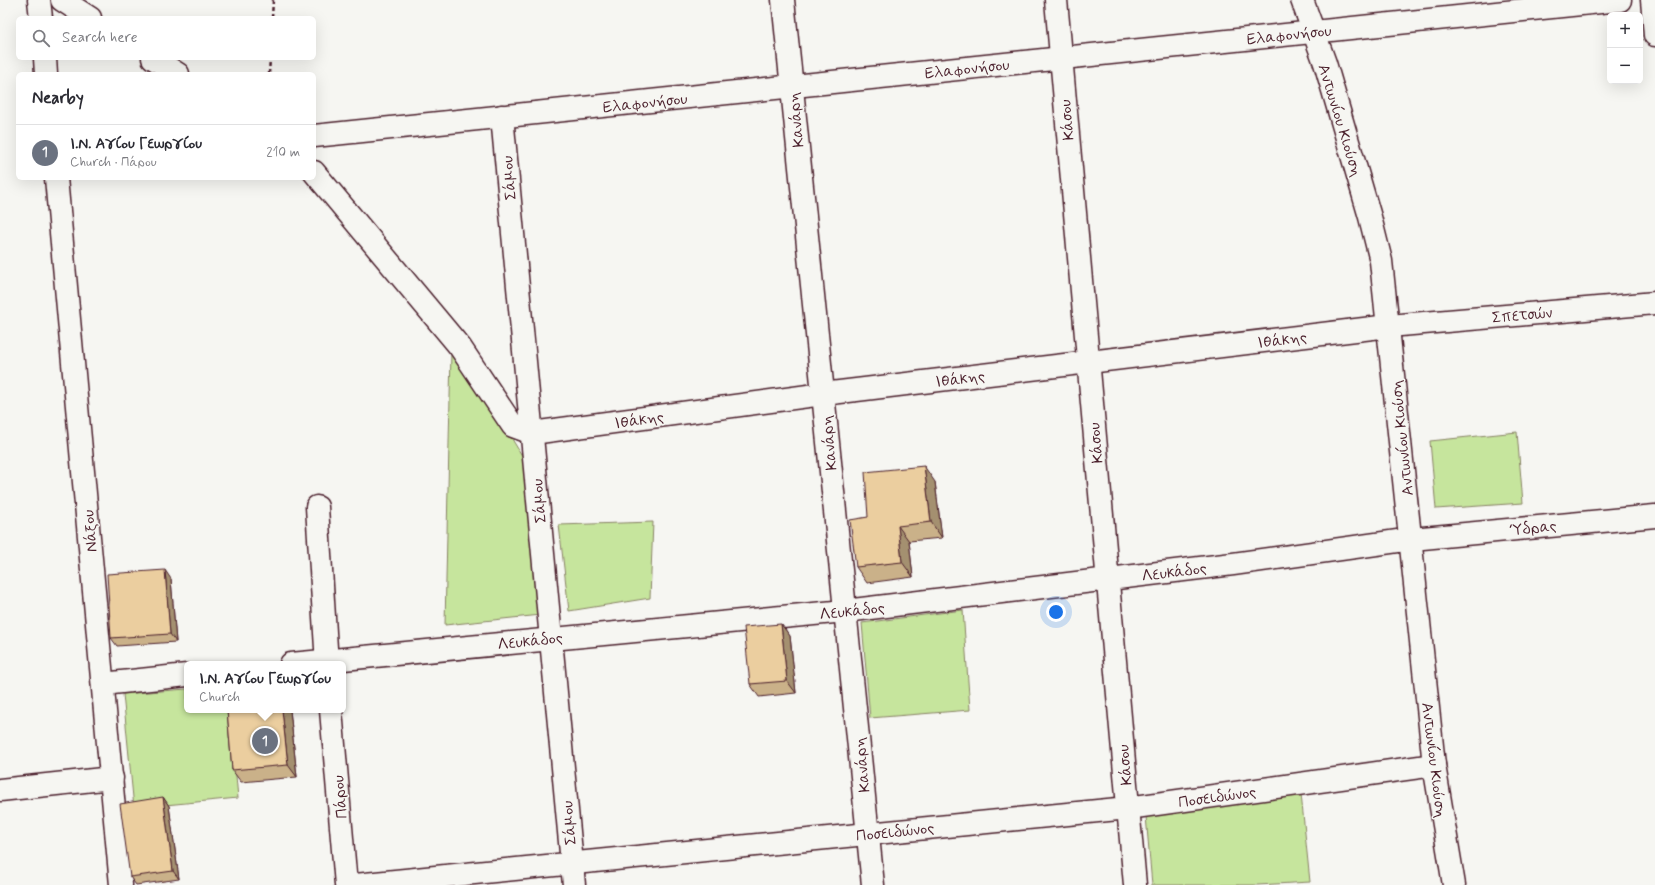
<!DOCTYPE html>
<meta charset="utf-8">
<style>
:root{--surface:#fff;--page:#f2f2f3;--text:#2b2b33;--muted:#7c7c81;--line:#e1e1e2;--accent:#4a1f2b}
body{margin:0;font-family:Mynerve,sans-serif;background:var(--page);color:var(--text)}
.controls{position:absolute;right:12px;top:12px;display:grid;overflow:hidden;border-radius:6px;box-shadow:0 4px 16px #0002}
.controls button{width:36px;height:36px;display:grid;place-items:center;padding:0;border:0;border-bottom:1px solid var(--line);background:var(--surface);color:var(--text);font:20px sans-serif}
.you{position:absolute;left:1056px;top:612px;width:14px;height:14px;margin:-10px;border:3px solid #fff;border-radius:50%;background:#1a73e8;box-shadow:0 0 0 6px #1a73e833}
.badge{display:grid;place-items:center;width:26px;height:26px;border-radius:50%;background:var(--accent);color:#fff;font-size:13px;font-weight:700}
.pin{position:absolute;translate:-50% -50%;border:2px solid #fff;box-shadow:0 1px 4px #0006}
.popup{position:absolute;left:184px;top:661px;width:162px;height:52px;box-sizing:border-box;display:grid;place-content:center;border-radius:6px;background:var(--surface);filter:drop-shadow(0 1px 3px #0005);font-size:13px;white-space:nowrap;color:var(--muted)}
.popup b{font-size:15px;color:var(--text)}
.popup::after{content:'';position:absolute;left:50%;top:100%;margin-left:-8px;border:8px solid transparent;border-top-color:var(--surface)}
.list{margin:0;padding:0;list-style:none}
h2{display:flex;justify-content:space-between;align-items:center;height:52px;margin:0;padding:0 16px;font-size:17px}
h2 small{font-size:13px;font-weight:400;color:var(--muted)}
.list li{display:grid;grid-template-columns:26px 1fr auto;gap:12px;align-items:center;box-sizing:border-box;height:56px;padding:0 16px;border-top:1px solid var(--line)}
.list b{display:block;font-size:15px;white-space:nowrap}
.list p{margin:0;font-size:13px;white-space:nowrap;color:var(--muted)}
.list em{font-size:13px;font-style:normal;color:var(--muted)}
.icon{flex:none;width:22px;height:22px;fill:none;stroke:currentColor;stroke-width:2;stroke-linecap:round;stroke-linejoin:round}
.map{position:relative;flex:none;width:1655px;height:885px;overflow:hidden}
.search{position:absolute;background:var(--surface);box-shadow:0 4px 16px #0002;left:16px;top:16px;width:300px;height:44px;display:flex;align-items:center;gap:10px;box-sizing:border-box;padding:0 14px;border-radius:6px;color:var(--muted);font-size:15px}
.panel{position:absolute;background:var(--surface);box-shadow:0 4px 16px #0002;left:16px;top:72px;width:300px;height:108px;border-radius:6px}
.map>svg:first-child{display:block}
.green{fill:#c6e59d;stroke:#888264}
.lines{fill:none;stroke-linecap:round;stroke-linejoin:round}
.minor-casing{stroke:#4a1f2b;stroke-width:25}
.path{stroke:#4a1f2b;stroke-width:2.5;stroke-dasharray:4 3;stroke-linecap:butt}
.minor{stroke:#f6f6f2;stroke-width:22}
.wall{fill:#cab189;stroke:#4a1f2b}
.shaded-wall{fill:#a4906f;stroke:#4a1f2b}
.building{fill:#ebce9f;stroke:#4a1f2b}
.labels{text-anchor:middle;stroke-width:3;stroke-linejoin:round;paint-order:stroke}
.street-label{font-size:16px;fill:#4a1f2b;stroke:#f6f6f2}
</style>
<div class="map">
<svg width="1655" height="885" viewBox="0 0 1655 885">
<rect width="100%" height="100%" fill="#f6f6f2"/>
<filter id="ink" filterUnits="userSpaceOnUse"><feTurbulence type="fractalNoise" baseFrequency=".025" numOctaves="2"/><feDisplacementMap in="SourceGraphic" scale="8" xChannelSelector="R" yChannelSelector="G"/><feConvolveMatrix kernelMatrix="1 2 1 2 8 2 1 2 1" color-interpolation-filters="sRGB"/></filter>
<g filter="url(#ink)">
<g class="green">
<polygon points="451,352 503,424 524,459 541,615 445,625"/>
<polygon points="1517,432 1523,503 1436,509 1430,441"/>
<polygon points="653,522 650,598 569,611 559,525"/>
<polygon points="963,610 970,710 870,718 862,623"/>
<polygon points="187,689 187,710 230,710 238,798 134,808 123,694"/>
<polygon points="1301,794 1310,882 1258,885 1152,885 1146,816"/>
</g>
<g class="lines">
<g class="minor-casing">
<g id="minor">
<polyline points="39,0 41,18"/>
<polyline points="62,0 90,18"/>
<polyline points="783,0 873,885"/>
<polyline points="1056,0 1135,885"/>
<polyline points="1302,0 1325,63 1370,217 1381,261 1434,765 1454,885"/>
<polyline points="1652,0 1655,35"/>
<polyline points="45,58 46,74"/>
<polyline points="153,58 178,74"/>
<polyline points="502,116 574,885"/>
<polyline points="314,136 1620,0"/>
<polyline points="314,172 460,347 513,426 532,433 823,394 1389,326 1655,303"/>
<polyline points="56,178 121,885"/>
<polyline points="317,507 327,664"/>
<polyline points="291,664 845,611 1233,564 1412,539 1655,516"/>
<polyline points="103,684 187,675"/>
<polyline points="331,710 346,885"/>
<polyline points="0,790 112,778"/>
<polyline points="355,885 1128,808 1434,765"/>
</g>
</g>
<g class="path">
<polyline points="272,18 273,0"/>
<polyline points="269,74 270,58"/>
</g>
<use href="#minor" class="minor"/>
</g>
<g class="wall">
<polygon points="935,482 942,538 909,541 913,577 867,583 856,567 868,517"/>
<polygon points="171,579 176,642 117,646 111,638"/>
<polygon points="781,624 790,636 796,693 759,697 750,684"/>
<polygon points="227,710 290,710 297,777 241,782 232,770"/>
<polygon points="163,797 169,806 179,879 136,885 130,877"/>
</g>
<g class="shaded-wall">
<polygon points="924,466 935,482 942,538 931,522"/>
<polygon points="898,526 909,541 913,577 902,562"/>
<polygon points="165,570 171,579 176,642 170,634"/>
<polygon points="781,624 790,636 796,693 787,681"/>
<polygon points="282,710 290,710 297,777 288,765"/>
<polygon points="163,797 169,806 179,879 173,871"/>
</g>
<g class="building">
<polygon points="924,466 931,522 898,526 902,562 856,567 850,520 868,517 865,472"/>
<polygon points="165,570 170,634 111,638 107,574"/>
<polygon points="781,624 787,681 750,684 744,627"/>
<polygon points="227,710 282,710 288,765 232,770"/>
<polygon points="163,797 173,871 130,877 120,804"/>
</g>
</g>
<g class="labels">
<g class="street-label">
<text transform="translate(1289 34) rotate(-6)" y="6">Ελαφονήσου</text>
<text transform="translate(967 68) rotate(-6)" y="6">Ελαφονήσου</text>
<text transform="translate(645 102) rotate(-6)" y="6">Ελαφονήσου</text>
<text transform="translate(795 120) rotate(-96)" y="6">Κανάρη</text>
<text transform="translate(1066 120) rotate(-95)" y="6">Κάσου</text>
<text transform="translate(1341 120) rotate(73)" y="6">Αντωνίου Κιούση</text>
<text transform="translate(508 178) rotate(-95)" y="6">Σάμου</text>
<text transform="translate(1522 314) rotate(-5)" y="6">Σπετσών</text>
<text transform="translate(1282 339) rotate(-7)" y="6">Ιθάκης</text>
<text transform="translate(960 378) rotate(-7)" y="6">Ιθάκης</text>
<text transform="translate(639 419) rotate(-8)" y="6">Ιθάκης</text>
<text transform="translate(1401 438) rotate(-96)" y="6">Αντωνίου Κιούση</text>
<text transform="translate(828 443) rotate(-96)" y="6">Κανάρη</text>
<text transform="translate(1095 443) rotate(-95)" y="6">Κάσου</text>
<text transform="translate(538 501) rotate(-95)" y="6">Σάμου</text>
<text transform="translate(1533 527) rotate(-6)" y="6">Ύδρας</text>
<text transform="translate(89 531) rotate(-95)" y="6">Νάξου</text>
<text transform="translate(1174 571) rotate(-7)" y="6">Λευκάδος</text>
<text transform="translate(852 610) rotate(-6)" y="6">Λευκάδος</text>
<text transform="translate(530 640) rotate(-6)" y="6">Λευκάδος</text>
<text transform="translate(1435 760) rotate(83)" y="6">Αντωνίου Κιούση</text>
<text transform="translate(861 765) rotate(-96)" y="6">Κανάρη</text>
<text transform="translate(1124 765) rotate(-95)" y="6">Κάσου</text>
<text transform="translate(1217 796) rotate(-8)" y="6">Ποσειδώνος</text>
<text transform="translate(339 797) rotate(-95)" y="6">Πάρου</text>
<text transform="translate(568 823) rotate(-95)" y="6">Σάμου</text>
<text transform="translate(895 831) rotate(-6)" y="6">Ποσειδώνος</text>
</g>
</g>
</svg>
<div class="controls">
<button>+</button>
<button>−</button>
</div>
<div class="you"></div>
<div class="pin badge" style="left:265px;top:741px;background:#6b7280">1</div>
<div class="popup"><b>Ι.Ν. Αγίου Γεωργίου</b>Church</div>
<div class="search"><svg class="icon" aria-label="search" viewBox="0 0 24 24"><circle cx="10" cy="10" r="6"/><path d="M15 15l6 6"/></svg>Search here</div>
<section class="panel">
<h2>Nearby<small></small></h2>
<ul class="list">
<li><span class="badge" style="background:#6b7280">1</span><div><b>Ι.Ν. Αγίου Γεωργίου</b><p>Church · Πάρου</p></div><em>210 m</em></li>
</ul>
</section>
</div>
